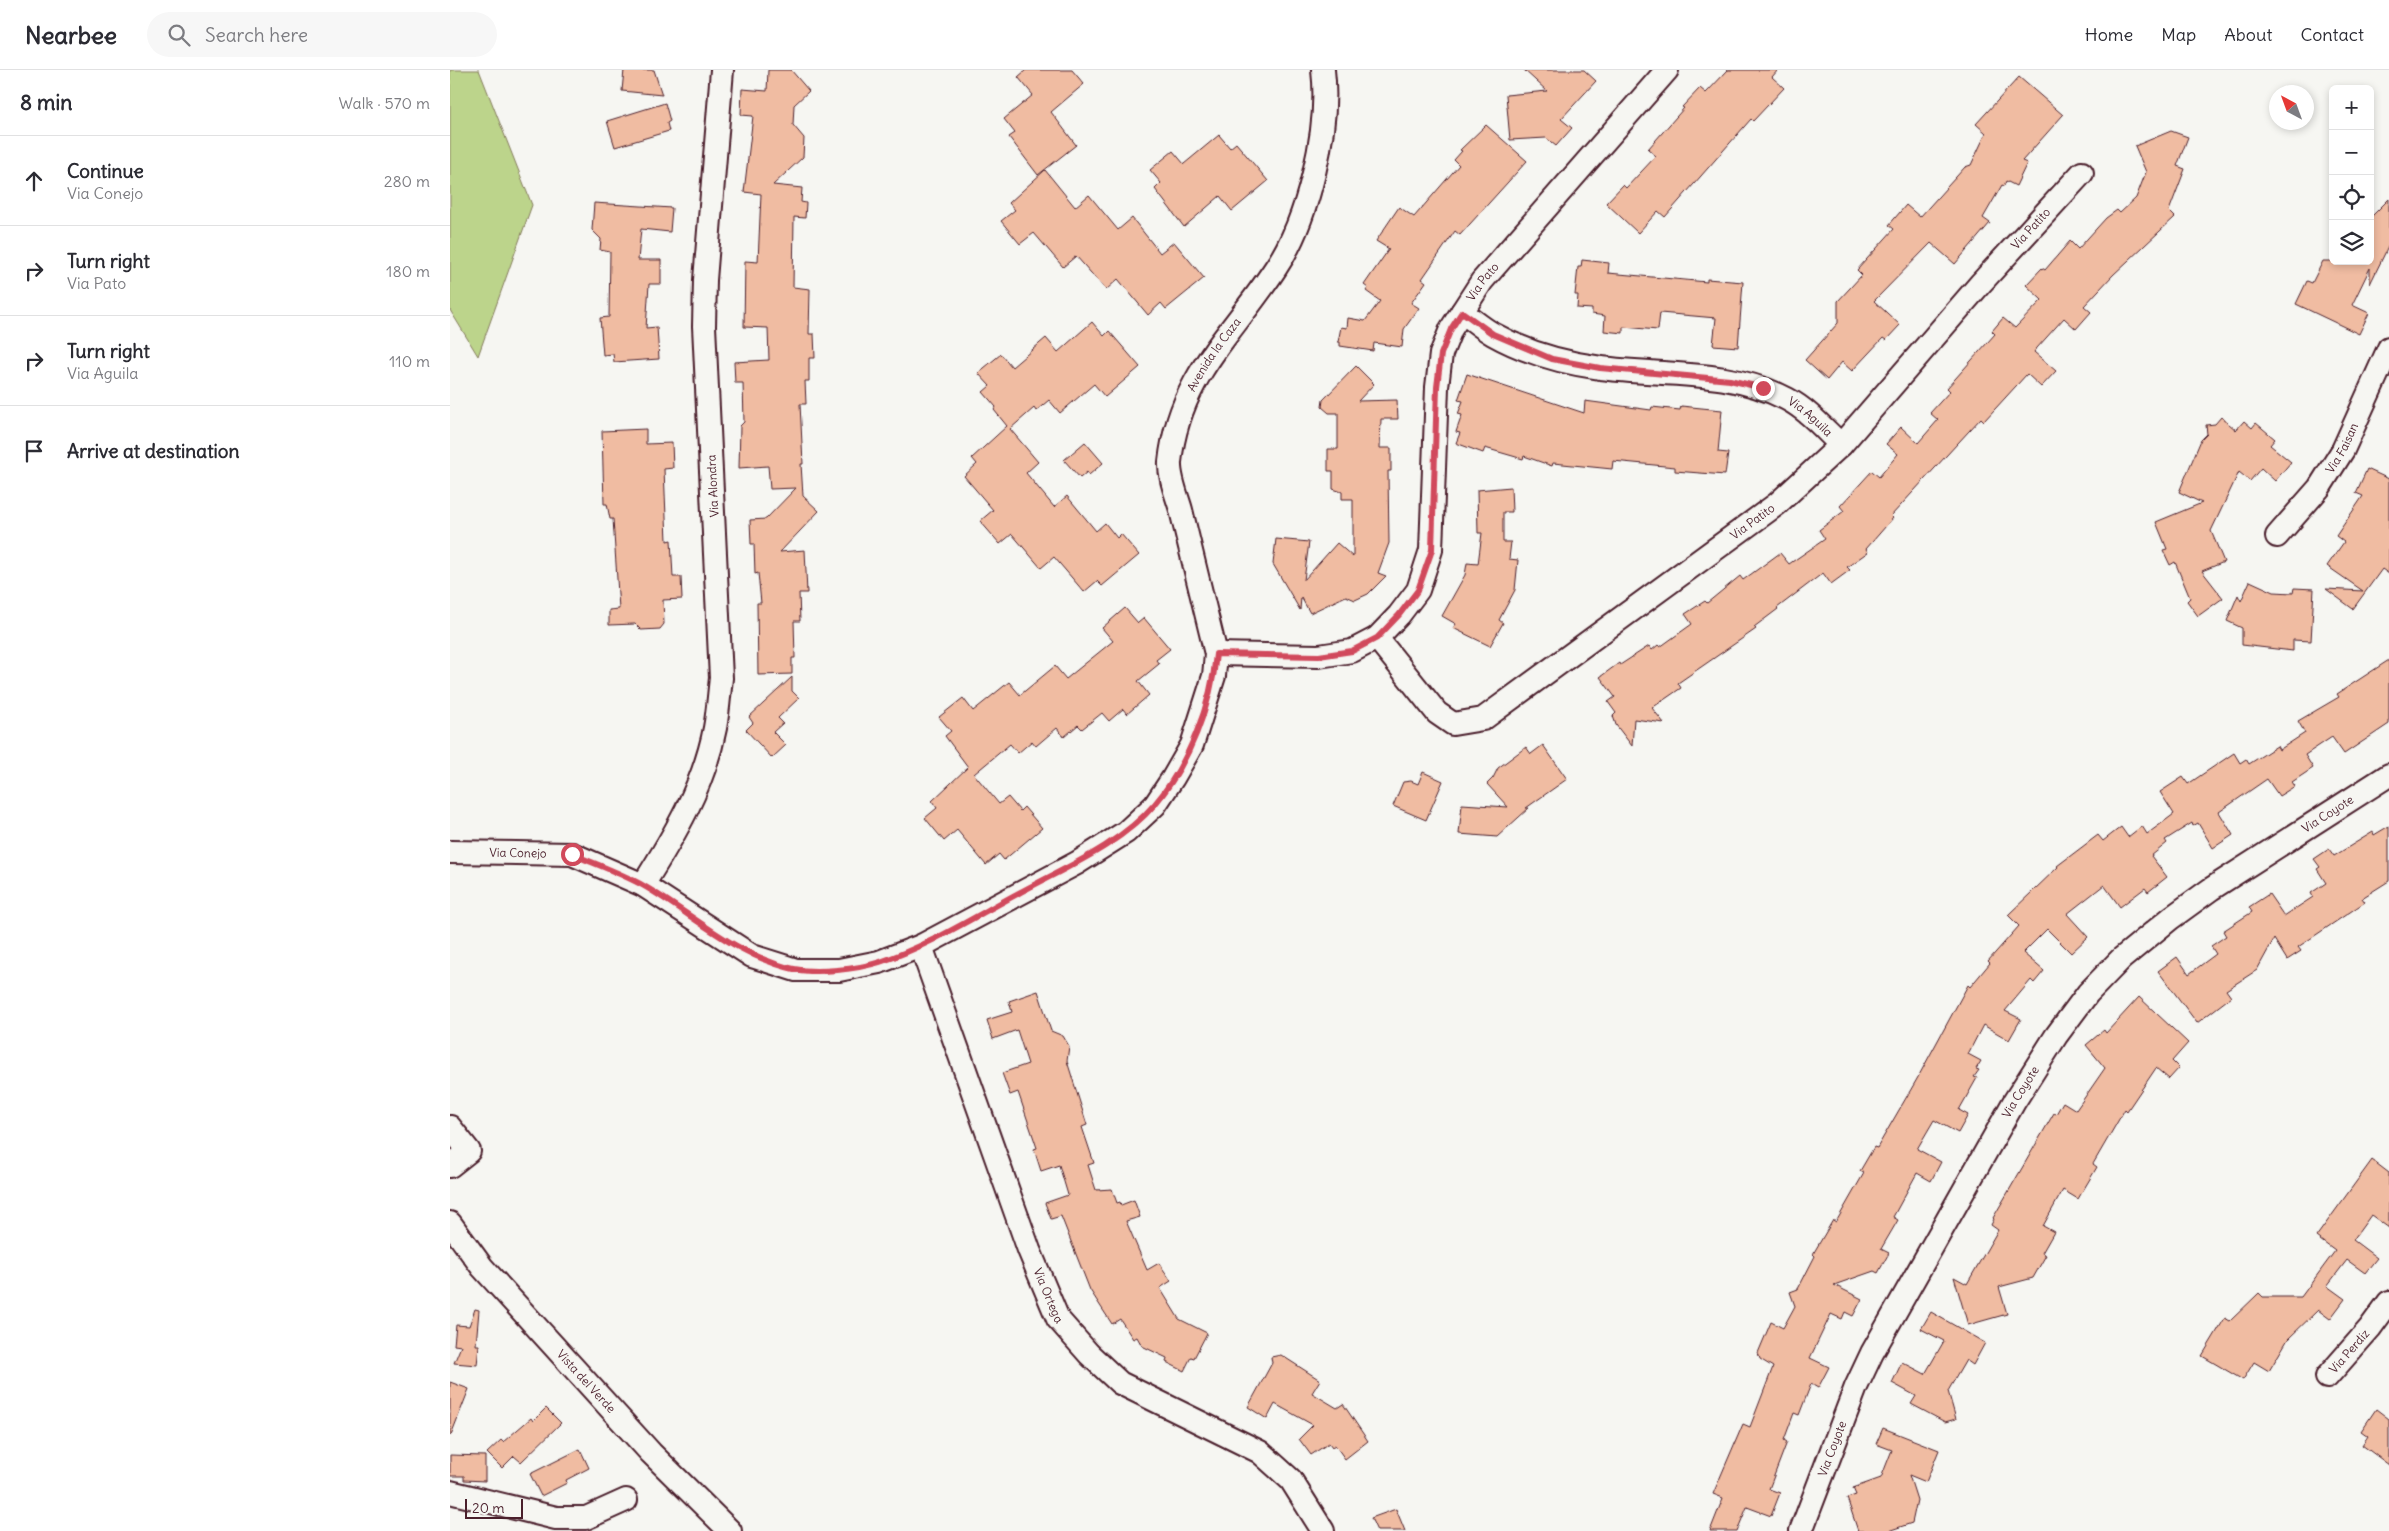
<!DOCTYPE html>
<meta charset="utf-8">
<style>
:root{--surface:#fff;--page:#f7f7f7;--text:#2b2b33;--muted:#7c7c81;--line:#e1e1e2}
body{margin:0;font-family:Delius,sans-serif;background:var(--page);color:var(--text)}
.controls{position:absolute;right:15px;top:15px;display:grid;overflow:hidden;border-radius:8px;box-shadow:0 2px 8px #0003}
.controls button{width:45px;height:45px;display:grid;place-items:center;padding:0;border:0;border-bottom:1px solid var(--line);background:var(--surface);color:var(--text);font:25px sans-serif}
.compass{position:absolute;left:1819px;top:15px;width:45px;height:45px;border-radius:50%;background:var(--surface);box-shadow:0 2px 8px #0003;rotate:319deg}
.scale{position:absolute;left:15px;bottom:12px;width:58px;box-sizing:border-box;padding-left:5px;border:2px solid #4a1f2b;border-top:0;font-size:14px;line-height:18px;white-space:nowrap;color:#4a1f2b;-webkit-text-stroke:4px #f6f6f2;paint-order:stroke}
.stop{position:absolute;width:15px;height:15px;margin:-11px;border:4px solid #d1495b;border-radius:50%;background:#fff}
.stop.end{background:#d1495b;border-color:#fff;box-shadow:0 1px 5px #0008}
.list{margin:0;padding:0;list-style:none}
h2{display:flex;justify-content:space-between;align-items:center;height:65px;margin:0;padding:0 20px;font-size:21px}
h2 small{font-size:16px;font-weight:400;color:var(--muted)}
.list li{display:grid;grid-template-columns:32px 1fr auto;gap:15px;align-items:center;box-sizing:border-box;height:90px;padding:0 20px;border-top:1px solid var(--line)}
.list b{display:block;font-size:19px;white-space:nowrap}
.list p{margin:0;font-size:16px;white-space:nowrap;color:var(--muted)}
.list em{font-size:16px;font-style:normal;color:var(--muted)}
.icon{flex:none;width:28px;height:28px;fill:none;stroke:currentColor;stroke-width:2;stroke-linecap:round;stroke-linejoin:round}
.map{position:relative;flex:none;width:1939px;height:1461px;overflow:hidden}
header{display:flex;align-items:center;gap:30px;box-sizing:border-box;height:70px;padding:0 25px;background:var(--surface);border-bottom:1px solid var(--line)}
header strong{font-size:24px}
nav{display:flex;gap:28px;margin-inline-start:auto;font-size:18px}
.search{width:350px;height:45px;background:var(--page);display:flex;align-items:center;gap:12px;box-sizing:border-box;padding:0 18px;border-radius:28px;color:var(--muted);font-size:19px}
main{display:flex}
aside{flex:1;background:var(--surface)}
.map>svg:first-child{display:block}
.green{fill:#bcd48b;stroke:#837a5b}
.building{fill:#f0bca2;stroke:#4a1f2b}
.lines{fill:none;stroke-linecap:round;stroke-linejoin:round}
.minor-casing{stroke:#4a1f2b;stroke-width:26}
.minor{stroke:#f6f6f2;stroke-width:22}
.route{stroke:#d1495b;stroke-width:6}
.labels{text-anchor:middle;stroke-width:4.5;stroke-linejoin:round;paint-order:stroke}
.street-label{font-size:12px;fill:#4a1f2b;stroke:#f6f6f2}
</style>
<header>
<strong>Nearbee</strong>
<div class="search"><svg class="icon" aria-label="search" viewBox="0 0 24 24"><circle cx="10" cy="10" r="6"/><path d="M15 15l6 6"/></svg>Search here</div>
<nav><a>Home</a><a>Map</a><a>About</a><a>Contact</a></nav>
</header>
<main>
<aside>
<h2>8 min<small>Walk · 570 m</small></h2>
<ul class="list">
<li><svg class="icon" aria-label="ahead" viewBox="0 0 24 24"><path d="M12 20V5M6 11l6-6 6 6"/></svg><div><b>Continue</b><p>Via Conejo</p></div><em>280 m</em></li>
<li><svg class="icon" aria-label="right" viewBox="0 0 24 24"><path d="M7 20v-9h11M14 6l5 5-5 5"/></svg><div><b>Turn right</b><p>Via Pato</p></div><em>180 m</em></li>
<li><svg class="icon" aria-label="right" viewBox="0 0 24 24"><path d="M7 20v-9h11M14 6l5 5-5 5"/></svg><div><b>Turn right</b><p>Via Aguila</p></div><em>110 m</em></li>
<li><svg class="icon" aria-label="arrive" viewBox="0 0 24 24"><path d="M6 21V4h12l-3 4 3 4H6"/></svg><div><b>Arrive at destination</b></div></li>
</ul>
</aside>
<div class="map">
<svg width="1939" height="1461" viewBox="0 0 1939 1461">
<rect width="100%" height="100%" fill="#f6f6f2"/>
<filter id="ink" filterUnits="userSpaceOnUse"><feTurbulence type="fractalNoise" baseFrequency=".02" numOctaves="2"/><feDisplacementMap in="SourceGraphic" scale="10" xChannelSelector="R" yChannelSelector="G"/><feConvolveMatrix kernelMatrix="1 2 1 2 8 2 1 2 1" color-interpolation-filters="sRGB"/></filter>
<g filter="url(#ink)">
<polygon class="green" points="0,0 29,0 82,135 28,286 0,240"/>
<g class="building">
<polygon points="174,0 204,0 212,25 172,21"/>
<polygon points="318,0 341,0 359,21 344,35 343,55 354,68 353,87 323,115 352,118 351,132 356,133 355,148 344,147 343,217 360,219 359,264 364,264 365,288 359,288 359,311 355,311 356,334 350,334 353,394 351,394 353,426 369,441 330,482 355,480 357,523 349,523 350,551 344,551 345,588 342,588 342,604 308,605 307,533 311,533 308,503 305,504 304,474 301,474 300,450 316,449 346,418 320,419 318,396 289,398 290,356 294,352 293,313 285,313 284,292 319,290 318,258 294,257 295,191 308,192 311,124 294,122 303,46 291,45 292,19 317,21"/>
<polygon points="576,0 622,0 634,14 601,42 626,75 588,105 559,67 565,63 554,49 583,25 568,7"/>
<polygon points="1074,0 1134,0 1146,11 1111,49 1122,58 1106,76 1096,68 1060,70 1056,25 1097,21"/>
<polygon points="1278,0 1328,0 1322,7 1334,18 1303,51 1301,49 1215,147 1208,141 1188,163 1156,133 1173,115 1176,118 1206,86 1198,79 1234,38 1232,37 1250,18 1256,23"/>
<polygon points="1569,7 1613,45 1572,91 1577,93 1566,116 1556,111 1554,116 1552,115 1533,148 1540,153 1505,194 1481,173 1424,231 1450,255 1436,270 1433,268 1402,301 1392,292 1377,310 1355,290 1388,253 1388,231 1412,205 1407,200 1444,159 1439,155 1456,135 1470,147 1515,97 1521,95 1536,63 1526,54"/>
<polygon points="215,33 220,51 217,53 219,61 165,77 157,51"/>
<polygon points="1036,55 1077,91 1010,165 1005,161 972,209 976,212 961,233 969,238 954,259 952,277 924,273 923,281 890,276 890,272 888,272 891,257 897,258 898,248 915,251 930,231 916,221 918,218 914,215 939,179 926,171 949,137 964,147 1009,95 1004,90 1012,81 1010,80"/>
<polygon points="1721,61 1738,67 1727,96 1735,99 1719,141 1725,147 1663,205 1634,236 1641,242 1626,259 1614,248 1587,278 1584,282 1606,301 1591,317 1577,304 1534,351 1531,348 1496,386 1441,446 1443,448 1416,479 1418,482 1397,497 1400,500 1381,514 1373,503 1327,538 1328,539 1304,557 1306,559 1228,613 1231,618 1202,638 1214,653 1184,649 1182,676 1166,655 1163,646 1166,643 1158,632 1165,627 1150,607 1169,593 1170,595 1199,576 1202,580 1208,575 1210,577 1242,554 1235,544 1255,531 1257,533 1290,506 1293,510 1330,483 1339,494 1375,469 1369,460 1394,441 1390,436 1422,401 1429,407 1448,384 1436,374 1451,357 1468,373 1488,350 1480,343 1500,321 1497,318 1545,264 1542,261 1553,248 1565,258 1592,230 1576,215 1592,198 1595,200 1620,171 1628,179 1656,148 1667,140 1670,143 1686,128 1696,102 1685,76"/>
<polygon points="769,65 780,78 786,73 818,111 782,141 770,126 734,157 705,119 711,113 700,100 723,81 734,94"/>
<polygon points="595,100 625,137 639,125 668,160 682,148 710,183 724,172 754,208 716,239 711,233 698,245 668,209 656,220 626,186 613,197 584,163 570,174 551,151 565,140 559,133"/>
<polygon points="1939,129 1939,175 1920,214 1920,198 1902,235 1919,243 1909,264 1846,234 1857,211 1862,213 1873,191 1920,191 1920,148"/>
<polygon points="144,133 222,138 220,162 191,159 188,190 211,190 211,214 199,214 196,258 207,257 209,289 164,292 163,284 153,285 150,248 159,247 160,182 150,180 151,169 142,160"/>
<polygon points="1132,190 1159,193 1158,203 1257,212 1257,209 1293,212 1288,277 1263,275 1266,248 1210,243 1208,260 1173,257 1173,263 1154,261 1155,246 1142,244 1142,239 1127,238 1128,225 1125,225 1128,197 1131,197"/>
<polygon points="642,252 654,266 659,261 690,297 655,327 644,314 610,343 599,330 586,341 584,338 560,359 588,392 576,403 604,437 617,426 646,461 655,453 667,468 671,464 689,485 652,516 647,511 634,522 604,487 591,498 562,464 550,474 530,451 543,440 514,406 527,394 522,388 557,356 544,340 546,337 533,322 540,316 528,303 551,284 562,297 596,268 608,282"/>
<polygon points="906,296 924,314 908,331 947,330 948,349 931,349 930,378 941,378 941,401 938,401 939,473 928,503 936,506 918,524 905,530 896,526 860,543 851,527 850,540 823,494 826,469 859,472 854,510 887,473 903,487 903,429 892,429 892,422 883,419 883,401 878,401 878,379 888,379 888,343 879,343 872,337 873,330"/>
<polygon points="1017,304 1134,343 1135,331 1201,340 1202,337 1230,340 1231,336 1272,340 1268,382 1278,383 1275,405 1225,401 1225,397 1163,391 1162,399 1103,393 1102,396 1074,386 1073,389 1035,378 1033,383 1006,373 1010,363 1006,362 1012,345 1008,344 1013,331 1008,330"/>
<polygon points="1771,347 1786,360 1794,351 1802,358 1806,353 1825,369 1820,375 1841,392 1825,411 1811,398 1800,411 1789,402 1761,461 1774,492 1752,501 1773,528 1748,546 1737,531 1740,528 1725,492 1720,495 1713,480 1717,479 1706,452 1752,433 1729,422 1751,370 1757,364 1756,355 1765,354"/>
<polygon points="196,359 196,374 222,373 223,398 214,399 217,471 221,470 223,507 231,507 232,529 213,530 214,554 210,559 191,560 185,554 159,555 159,540 169,539 163,449 160,449 157,434 154,434 152,361"/>
<polygon points="635,372 653,393 639,405 637,402 630,408 614,390"/>
<polygon points="1917,399 1939,409 1939,504 1932,499 1903,539 1876,519 1913,521 1877,496 1894,472 1886,466 1913,426 1906,423"/>
<polygon points="1061,417 1062,442 1053,442 1053,472 1061,472 1059,489 1068,490 1065,520 1049,550 1053,553 1040,576 1003,558 1006,554 992,546 1015,505 1017,493 1028,494 1032,463 1028,463 1027,420"/>
<polygon points="1800,511 1824,522 1843,523 1844,518 1864,519 1861,571 1843,570 1843,581 1792,575 1792,558 1777,551 1788,525 1791,531"/>
<polygon points="675,538 688,553 694,548 720,579 706,590 709,594 688,611 699,625 677,644 673,639 659,651 652,643 632,659 628,655 614,667 607,658 586,676 582,671 568,683 560,674 524,704 549,734 558,727 570,741 574,737 592,758 554,790 549,784 536,795 507,760 494,771 475,748 487,738 482,731 518,697 495,666 501,661 489,647 513,628 523,641 559,612 570,625 605,596 616,609 663,571 652,558"/>
<polygon points="1939,590 1939,654 1894,684 1882,667 1855,685 1863,698 1842,712 1845,716 1829,726 1817,709 1769,742 1783,765 1763,778 1748,753 1743,756 1742,753 1715,770 1717,773 1701,786 1717,807 1698,822 1695,818 1670,837 1654,815 1617,844 1638,867 1621,883 1597,859 1573,883 1594,901 1584,913 1581,910 1555,941 1571,949 1559,970 1533,955 1518,984 1531,991 1526,999 1529,1000 1524,1007 1527,1008 1509,1040 1518,1045 1508,1063 1484,1050 1467,1079 1491,1092 1481,1111 1467,1103 1443,1147 1448,1150 1431,1179 1439,1183 1428,1203 1424,1201 1384,1215 1412,1229 1403,1246 1395,1242 1392,1249 1381,1244 1360,1288 1379,1297 1368,1318 1361,1314 1349,1345 1344,1343 1334,1370 1337,1372 1319,1419 1330,1423 1321,1446 1297,1437 1287,1461 1260,1461 1273,1428 1263,1424 1293,1354 1300,1357 1323,1297 1310,1289 1308,1283 1321,1252 1333,1258 1345,1236 1340,1222 1348,1219 1365,1186 1363,1184 1383,1150 1386,1152 1414,1103 1410,1101 1424,1077 1427,1078 1467,1009 1518,915 1520,917 1540,893 1538,891 1569,856 1558,845 1608,797 1607,796 1648,765 1653,771 1671,757 1678,767 1692,756 1697,764 1712,753 1724,744 1710,722 1733,707 1738,714 1784,683 1790,693 1796,689 1799,694 1827,676 1829,680 1855,663 1848,651 1889,627 1887,624"/>
<polygon points="342,607 342,621 349,628 328,648 333,653 323,662 336,675 322,688 296,660 303,653 299,647"/>
<polygon points="1093,675 1117,709 1076,738 1079,738 1047,767 1009,764 1012,734 1058,737 1037,714 1043,708 1048,698 1076,677 1081,684"/>
<polygon points="973,702 993,711 976,750 943,736 953,712 961,711 968,714"/>
<polygon points="1939,756 1939,811 1912,828 1915,832 1848,877 1851,881 1837,890 1824,869 1807,900 1776,920 1781,927 1747,953 1708,901 1727,887 1739,904 1766,884 1761,876 1776,866 1773,861 1802,842 1799,837 1819,824 1834,846 1863,827 1861,823 1876,813 1867,799 1870,797 1864,789 1879,779 1884,786 1923,762 1924,765"/>
<polygon points="588,921 601,961 613,966 619,976 617,991 637,1055 632,1057 644,1093 638,1095 646,1120 662,1119 667,1133 670,1132 671,1135 684,1130 690,1147 676,1151 697,1200 709,1193 721,1211 710,1218 729,1249 757,1263 744,1288 741,1287 734,1301 716,1292 717,1288 692,1276 687,1267 683,1269 670,1249 662,1254 640,1220 611,1146 601,1149 595,1133 618,1125 609,1095 591,1101 584,1079 587,1078 568,1022 560,1025 552,1003 578,994 567,960 543,969 537,950 562,942 559,931"/>
<polygon points="1689,927 1738,973 1722,991 1729,998 1719,1009 1706,998 1677,1041 1675,1039 1643,1094 1647,1097 1628,1129 1613,1120 1593,1156 1604,1162 1592,1183 1596,1185 1583,1208 1549,1217 1557,1244 1518,1255 1504,1207 1517,1214 1548,1160 1541,1155 1544,1149 1543,1148 1604,1043 1606,1044 1613,1032 1626,1040 1655,998 1636,975 1654,960 1656,963"/>
<polygon points="1922,1090 1939,1103 1939,1158 1921,1145 1903,1170 1927,1188 1915,1203 1897,1190 1877,1216 1895,1229 1880,1249 1868,1240 1838,1269 1819,1301 1804,1292 1793,1310 1752,1286 1775,1248 1780,1251 1809,1223 1813,1227 1851,1227 1885,1181 1866,1167"/>
<polygon points="25,1239 29,1240 26,1275 29,1275 27,1295 4,1293 11,1276 4,1275 6,1255 19,1256"/>
<polygon points="1481,1242 1535,1273 1523,1295 1516,1290 1498,1321 1506,1349 1495,1352 1461,1334 1466,1326 1442,1313 1452,1292 1475,1304 1494,1271 1471,1259"/>
<polygon points="831,1285 870,1310 862,1323 887,1338 893,1334 918,1371 895,1389 885,1375 882,1377 879,1373 861,1385 849,1369 863,1355 825,1334 817,1349 798,1337 822,1293 821,1287"/>
<polygon points="0,1312 19,1319 1,1365 0,1365"/>
<polygon points="96,1338 111,1353 71,1392 64,1386 52,1398 37,1383 51,1370 53,1372 81,1348 83,1351"/>
<polygon points="1926,1339 1939,1349 1939,1395 1912,1375 1918,1366 1911,1361"/>
<polygon points="1433,1358 1489,1380 1476,1412 1459,1405 1467,1430 1462,1453 1438,1461 1408,1461 1397,1428 1406,1425 1403,1418 1431,1408 1442,1380 1426,1374"/>
<polygon points="130,1379 139,1398 116,1410 117,1413 91,1426 80,1404"/>
<polygon points="0,1385 35,1386 35,1411 14,1410 14,1406 0,1406"/>
<polygon points="946,1439 955,1461 927,1461 921,1448"/>
</g>
<g class="lines">
<g class="minor-casing">
<g id="minor">
<path id="s1" d="M1012 242C1022 249 1032 258 1043 264 1075 282 1114 293 1151 298 1212 306 1280 299 1337 329 1358 340 1374 359 1391 375"/>
<path id="s2" d="M1827 466 1869 418 1893 380 1939 278"/>
<path id="s3" d="M927 568 987 643 1003 654 1033 649 1327 434 1391 375 1531 213 1632 103"/>
<path id="s4" d="M766 584 869 586 902 581 927 568 949 545 968 520 981 480 987 317 991 284 1001 259 1032 211 1217 0"/>
<path id="s5" d="M0 782 122 784 193 815 302 886 346 900H389L429 892 471 876 627 793 676 762 705 735 723 708 742 675 764 606 766 584C754 536 743 488 731 440 727 426 719 407 720 392 729 307 781 266 825 199 858 151 880 58 873 0"/>
<path d="M193 815C224 766 254 716 265 658 268 642 269 625 271 608L254 256 255 210 272 0"/>
<path id="s6" d="M471 876 579 1180 608 1249 639 1284 670 1313 810 1382 841 1410 873 1461"/>
<polyline points="0,1057 19,1081 0,1096"/>
<path id="s7" d="M0 1153 32 1197 201 1383 280 1461"/>
<path id="s8" d="M1877 1307 1920 1258 1939 1232"/>
<polyline points="0,1422 106,1448 136,1448 176,1430"/>
<path id="s9" d="M1351 1461 1406 1317 1422 1283 1564 1032 1606 966 1638 923 1671 889 1721 848 1761 819 1939 705"/>
</g>
</g>
<use href="#minor" class="minor"/>
</g>
</g>
<g class="lines" filter="url(#ink)">
<path class="route" d="M122 784C145 794 171 803 194 816 244 845 286 886 344 899 367 904 408 899 430 892 479 876 522 848 567 824 614 798 669 776 705 734 738 695 762 634 766 584L869 586 902 581 927 568 949 545 968 520 982 480 987 317 991 284 1001 259 1012 242 1043 264 1102 289 1150 298 1280 310 1313 318"/>
</g>
<g class="labels">
<g class="street-label">
<text dy="4" stroke="none"><textPath href="#s3" startOffset="885">Via Patito</textPath></text>
<text dy="4" stroke="none"><textPath href="#s4" startOffset="550">Via Pato</textPath></text>
<text dy="4" stroke="none"><textPath href="#s5" startOffset="1259">Avenida la Caza</textPath></text>
<text dy="4" stroke="none"><textPath href="#s1" startOffset="371">Via Aguila</textPath></text>
<text dy="4" stroke="none"><textPath href="#s2" startOffset="110">Via Faisan</textPath></text>
<text transform="translate(263 416) rotate(-93)" y="4">Via Alondra</text>
<text dy="4" stroke="none"><textPath href="#s3" startOffset="480">Via Patito</textPath></text>
<text dy="4" stroke="none"><textPath href="#s9" startOffset="912">Via Coyote</textPath></text>
<text dy="4" stroke="none"><textPath href="#s5" startOffset="68">Via Conejo</textPath></text>
<text dy="4" stroke="none"><textPath href="#s9" startOffset="492">Via Coyote</textPath></text>
<text dy="4" stroke="none"><textPath href="#s6" startOffset="372">Via Ortega</textPath></text>
<text dy="4" stroke="none"><textPath href="#s8" startOffset="34">Via Perdiz</textPath></text>
<text dy="4" stroke="none"><textPath href="#s7" startOffset="209">Vista del Verde</textPath></text>
<text dy="4" stroke="none"><textPath href="#s9" startOffset="88">Via Coyote</textPath></text>
</g>
</g>
</svg>
<div class="controls">
<button>+</button>
<button>−</button>
<button><svg class="icon" aria-label="locate" viewBox="0 0 24 24"><circle cx="12" cy="12" r="6"/><path d="M12 2v4M12 18v4M2 12h4M18 12h4"/></svg></button>
<button><svg class="icon" aria-label="layers" viewBox="0 0 24 24"><path d="M12 4l9 5-9 5-9-5zM3 14l9 5 9-5"/></svg></button>
</div>
<svg class="compass" viewBox="-18 -18 36 36"><path d="M0-13l5 13h-10z" fill="#e53935"/><path d="M0 13l5-13h-10z" fill="#7c7c81"/></svg>
<div class="scale">20 m</div>
<div class="stop" style="left:122px;top:784px"></div>
<div class="stop end" style="left:1313px;top:318px"></div>
</div>
</main>
